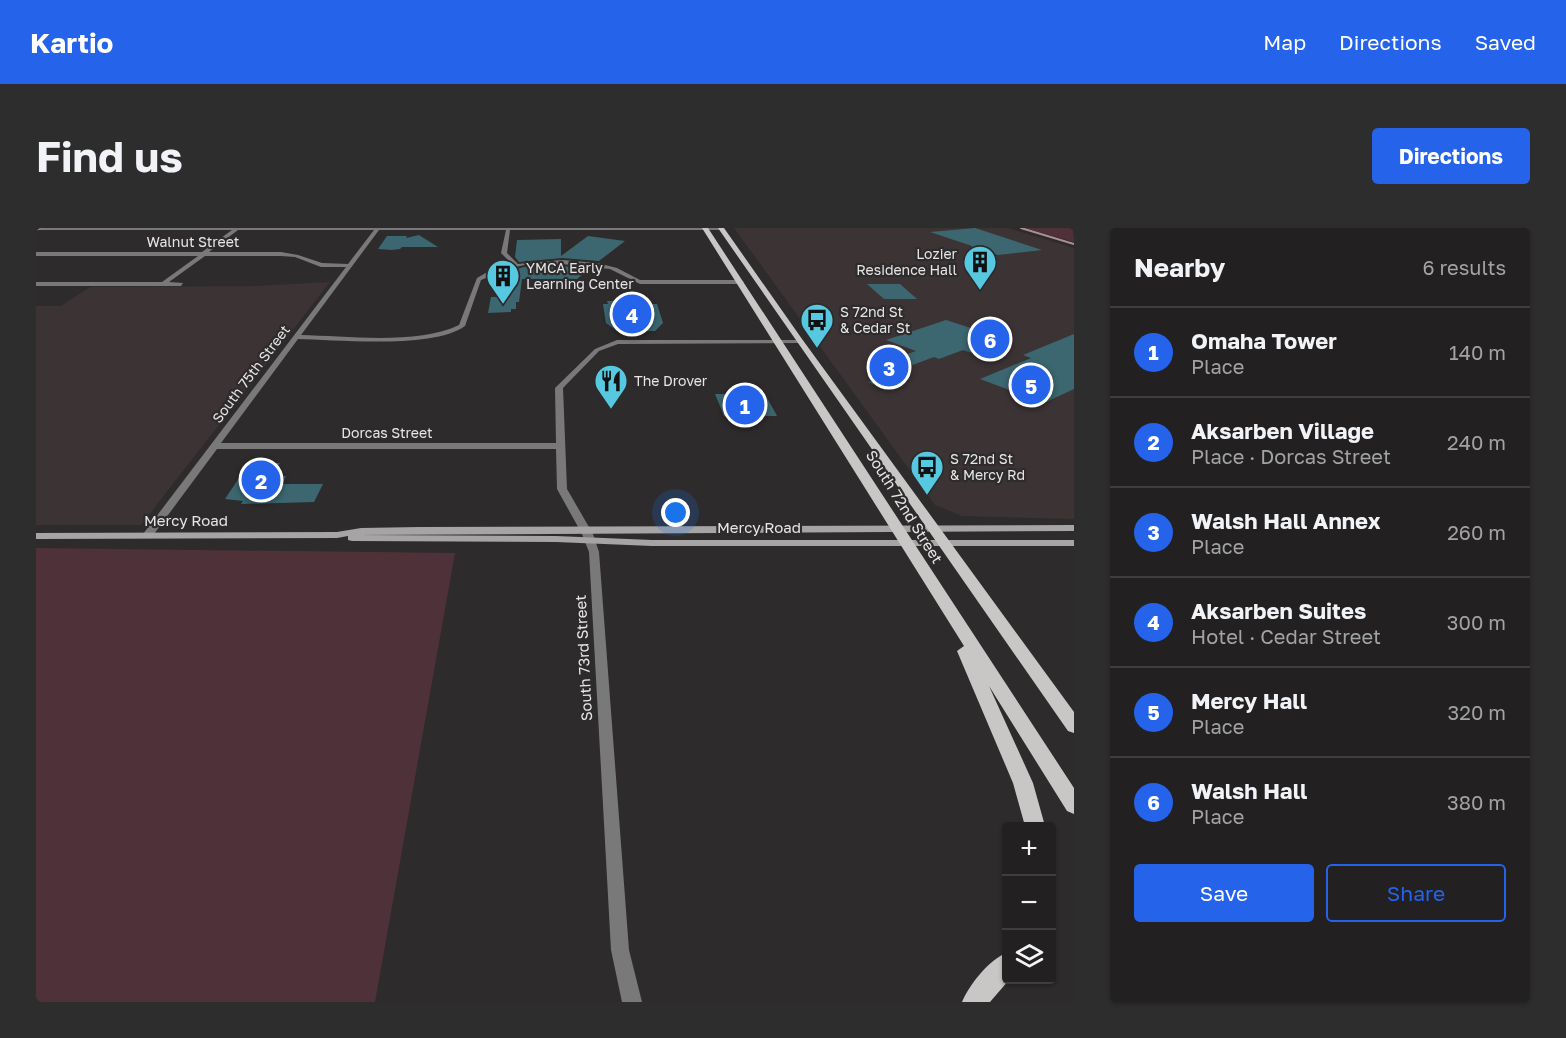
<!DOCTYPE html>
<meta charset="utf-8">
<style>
:root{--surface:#222021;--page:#2e2d2e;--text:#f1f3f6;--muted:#a2a3a5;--line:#3f3e3f;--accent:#2563eb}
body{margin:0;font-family:"Golos Text",sans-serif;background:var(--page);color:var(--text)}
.controls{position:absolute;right:18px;bottom:18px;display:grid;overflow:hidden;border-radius:6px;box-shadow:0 2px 4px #0004}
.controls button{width:54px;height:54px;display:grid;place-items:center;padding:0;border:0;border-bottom:2px solid var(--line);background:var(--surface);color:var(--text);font:30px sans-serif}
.you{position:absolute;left:640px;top:285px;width:21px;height:21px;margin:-15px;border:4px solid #fff;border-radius:50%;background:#1a73e8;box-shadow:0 0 0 9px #1a73e833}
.badge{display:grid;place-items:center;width:39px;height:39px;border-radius:50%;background:var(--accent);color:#fff;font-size:20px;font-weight:700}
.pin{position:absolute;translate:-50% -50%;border:3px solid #fff;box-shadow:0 2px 6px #0006}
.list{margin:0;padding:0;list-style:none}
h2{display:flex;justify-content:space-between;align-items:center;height:78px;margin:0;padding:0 24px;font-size:26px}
h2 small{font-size:20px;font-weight:400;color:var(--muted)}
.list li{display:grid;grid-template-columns:39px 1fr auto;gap:18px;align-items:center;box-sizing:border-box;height:90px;padding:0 24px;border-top:2px solid var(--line)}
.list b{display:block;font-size:22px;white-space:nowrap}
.list p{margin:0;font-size:20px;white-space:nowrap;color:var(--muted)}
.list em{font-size:20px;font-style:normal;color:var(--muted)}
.actions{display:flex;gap:12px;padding:18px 24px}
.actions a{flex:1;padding:14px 0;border:2px solid var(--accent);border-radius:6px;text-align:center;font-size:21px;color:var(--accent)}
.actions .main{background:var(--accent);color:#fff}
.icon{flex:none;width:33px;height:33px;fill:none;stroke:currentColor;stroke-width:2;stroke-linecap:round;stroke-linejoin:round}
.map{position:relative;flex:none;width:1038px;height:774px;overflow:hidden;border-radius:6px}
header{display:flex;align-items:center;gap:36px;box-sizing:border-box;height:84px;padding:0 30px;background:var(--accent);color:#fff}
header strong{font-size:28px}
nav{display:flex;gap:33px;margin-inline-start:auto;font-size:21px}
.intro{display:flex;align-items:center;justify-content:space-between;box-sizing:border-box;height:144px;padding:0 36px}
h1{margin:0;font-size:42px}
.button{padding:15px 27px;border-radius:6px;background:var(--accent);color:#fff;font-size:21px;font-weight:700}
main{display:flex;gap:36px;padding:0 36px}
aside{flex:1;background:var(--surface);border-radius:6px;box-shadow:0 2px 4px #0004}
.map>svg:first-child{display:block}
.built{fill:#3c3335}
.green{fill:#4f3139}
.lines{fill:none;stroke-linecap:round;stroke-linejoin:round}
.stream{stroke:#aa8f96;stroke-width:2}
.building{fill:#3c6770}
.minor{fill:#7a7979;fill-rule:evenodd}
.secondary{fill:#a7a4a5;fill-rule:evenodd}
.primary{fill:#c9c6c6;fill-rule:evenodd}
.labels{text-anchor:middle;stroke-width:4.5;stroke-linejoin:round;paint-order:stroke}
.far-street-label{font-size:14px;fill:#e7e5e6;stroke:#2e2b2c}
.far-poi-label{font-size:14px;fill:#e7e5e6;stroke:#2e2b2c;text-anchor:start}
.street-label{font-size:15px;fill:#e7e5e6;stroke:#2e2b2c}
</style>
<header>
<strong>Kartio</strong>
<nav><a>Map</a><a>Directions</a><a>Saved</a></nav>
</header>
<div class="intro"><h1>Find us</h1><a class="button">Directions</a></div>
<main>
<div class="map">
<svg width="1038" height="774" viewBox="0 0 1038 774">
<rect width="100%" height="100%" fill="#2e2b2c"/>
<g class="built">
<polygon points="698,0 972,0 1038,20 1038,291 926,288 899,277"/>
<polygon points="294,54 105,297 0,297 0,78 25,78 54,59 220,58"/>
</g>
<g class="green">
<polygon points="989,0 1037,0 1038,14"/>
<polygon points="0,320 419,325 339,774 0,774"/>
</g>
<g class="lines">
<polyline class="stream" points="985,0 1038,16"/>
</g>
<g class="building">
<polygon points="939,0 1006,22 962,27 948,22 935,22 936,18 894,4"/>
<polygon points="383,7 402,19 366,19 364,21 356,22 342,21 351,8 371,8 370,10"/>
<polygon points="552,8 589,13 563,33 526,30 483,34 479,29 481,12 525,11 525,28"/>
<polygon points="526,38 553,41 541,51 486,51 483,74 480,74 480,81 475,81 475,84 452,85 455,69 466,69 469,47 476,47 477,42 488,39"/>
<polygon points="831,56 864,56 881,71 848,71"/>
<polygon points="571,73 615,73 616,76 621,76 627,95 619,103 581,103 570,95 567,76 572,76"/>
<polygon points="910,92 972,112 936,125 927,122 903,131 898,129 847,148 830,141 880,123 850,112"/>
<polygon points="1038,106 1038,161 1008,175 944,151 995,130 987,127"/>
<polygon points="847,148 864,155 849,161 832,154"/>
<polygon points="679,166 729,166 741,188 688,188"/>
<polygon points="213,235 244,235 236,248 250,248 246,256 287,256 278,274 205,276 207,273 189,271"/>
</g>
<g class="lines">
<path class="minor" d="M0 0H688L686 2H474L471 25 482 36 526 32 561 35 581 40 604 52H705L708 54 705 56H604L574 41 526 36 488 37 472 41 445 52 429 98C398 121 302 112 262 111L185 215H520L519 160 559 121 581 112H765L766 113 763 115 582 116 563 123 527 160 531 261 557 306 563 324 593 722 606 774H586L575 722 553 324 546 306 521 261 520 221H181L115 310H107L106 308 107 306 310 39H285L259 29 245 28H169L133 54 147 55 145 58H0V54H126L162 28H0V24H166L196 2H1ZM202 2H338L312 36 286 35 262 27 245 24H173ZM343 2H470L465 25 477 37 453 43 441 50 423 97C383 117 310 108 265 107Z"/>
<g class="secondary">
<polygon points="0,0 6,0 0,3"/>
<polygon points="1038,297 1038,303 321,307 520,308 616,312 1038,312 1038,318 616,318 520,314 316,313 312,312 312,308 301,310 0,311 0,305 301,304 325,300 383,299"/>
</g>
<g class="primary">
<polygon points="666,0 672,0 1038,560 1038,586 1031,583 953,458 997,555 1009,598 989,598 977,555 921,423 928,418"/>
<polygon points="682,0 688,0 766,111 1038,484 1038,505 1032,503"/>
<path d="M970 725V752H973L954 774H926C933 757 953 732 970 725Z"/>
</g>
</g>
<defs>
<g id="building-pin" transform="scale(1.725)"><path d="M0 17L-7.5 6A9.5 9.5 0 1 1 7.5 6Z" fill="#56c9e1" stroke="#2e2b2c"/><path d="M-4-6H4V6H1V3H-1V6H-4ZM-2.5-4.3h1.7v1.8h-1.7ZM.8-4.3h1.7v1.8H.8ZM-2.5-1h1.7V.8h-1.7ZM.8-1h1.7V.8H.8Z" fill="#111"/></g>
<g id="bus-pin" transform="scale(1.725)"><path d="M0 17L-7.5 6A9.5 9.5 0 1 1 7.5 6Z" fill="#56c9e1" stroke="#2e2b2c"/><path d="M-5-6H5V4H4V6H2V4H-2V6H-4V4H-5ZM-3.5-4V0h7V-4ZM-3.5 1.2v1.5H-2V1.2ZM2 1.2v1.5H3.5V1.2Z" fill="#111"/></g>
<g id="restaurant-pin" transform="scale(1.725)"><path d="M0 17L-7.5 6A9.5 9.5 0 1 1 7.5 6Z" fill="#56c9e1" stroke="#2e2b2c"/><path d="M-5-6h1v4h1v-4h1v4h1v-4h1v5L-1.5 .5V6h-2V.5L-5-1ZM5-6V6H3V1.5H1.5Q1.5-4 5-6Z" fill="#111"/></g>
</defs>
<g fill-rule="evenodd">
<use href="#building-pin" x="944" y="34"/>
<use href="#building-pin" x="467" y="48"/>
<use href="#bus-pin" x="781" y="92"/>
<use href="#restaurant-pin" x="575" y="153"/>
<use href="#bus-pin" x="891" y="239"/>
</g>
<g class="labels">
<g class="far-street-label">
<text x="157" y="19">Walnut Street</text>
<text transform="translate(215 146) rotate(-53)" y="5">South 75th Street</text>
<text x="351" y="210">Dorcas Street</text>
</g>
<g class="far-poi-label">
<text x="921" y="31" text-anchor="end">Lozier<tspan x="921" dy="16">Residence Hall</tspan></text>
<text x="490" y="45">YMCA Early<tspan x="490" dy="16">Learning Center</tspan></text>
<text x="804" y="89">S 72nd St<tspan x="804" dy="16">&amp; Cedar St</tspan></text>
<text x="598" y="158">The Drover</text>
<text x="914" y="236">S 72nd St<tspan x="914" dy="16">&amp; Mercy Rd</tspan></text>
</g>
<g class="street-label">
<text transform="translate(868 279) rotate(58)" y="5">South 72nd Street</text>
<text x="150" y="298">Mercy Road</text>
<text x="723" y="305">Mercy Road</text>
<text transform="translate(548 430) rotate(-93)" y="5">South 73rd Street</text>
</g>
</g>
</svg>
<div class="controls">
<button>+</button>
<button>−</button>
<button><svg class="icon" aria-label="layers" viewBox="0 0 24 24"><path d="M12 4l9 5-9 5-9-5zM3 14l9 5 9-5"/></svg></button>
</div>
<div class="you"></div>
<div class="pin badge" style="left:709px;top:177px">1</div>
<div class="pin badge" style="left:225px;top:252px">2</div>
<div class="pin badge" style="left:853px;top:139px">3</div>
<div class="pin badge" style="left:596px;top:86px">4</div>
<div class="pin badge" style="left:995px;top:157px">5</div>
<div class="pin badge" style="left:954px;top:111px">6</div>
</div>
<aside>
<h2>Nearby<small>6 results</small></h2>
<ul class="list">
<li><span class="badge">1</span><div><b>Omaha Tower</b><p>Place</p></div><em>140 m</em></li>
<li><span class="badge">2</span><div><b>Aksarben Village</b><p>Place · Dorcas Street</p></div><em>240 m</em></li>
<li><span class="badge">3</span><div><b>Walsh Hall Annex</b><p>Place</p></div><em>260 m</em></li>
<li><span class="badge">4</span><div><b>Aksarben Suites</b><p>Hotel · Cedar Street</p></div><em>300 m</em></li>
<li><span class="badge">5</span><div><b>Mercy Hall</b><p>Place</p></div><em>320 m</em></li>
<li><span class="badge">6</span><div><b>Walsh Hall</b><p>Place</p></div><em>380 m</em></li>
</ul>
<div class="actions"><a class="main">Save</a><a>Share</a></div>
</aside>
</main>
